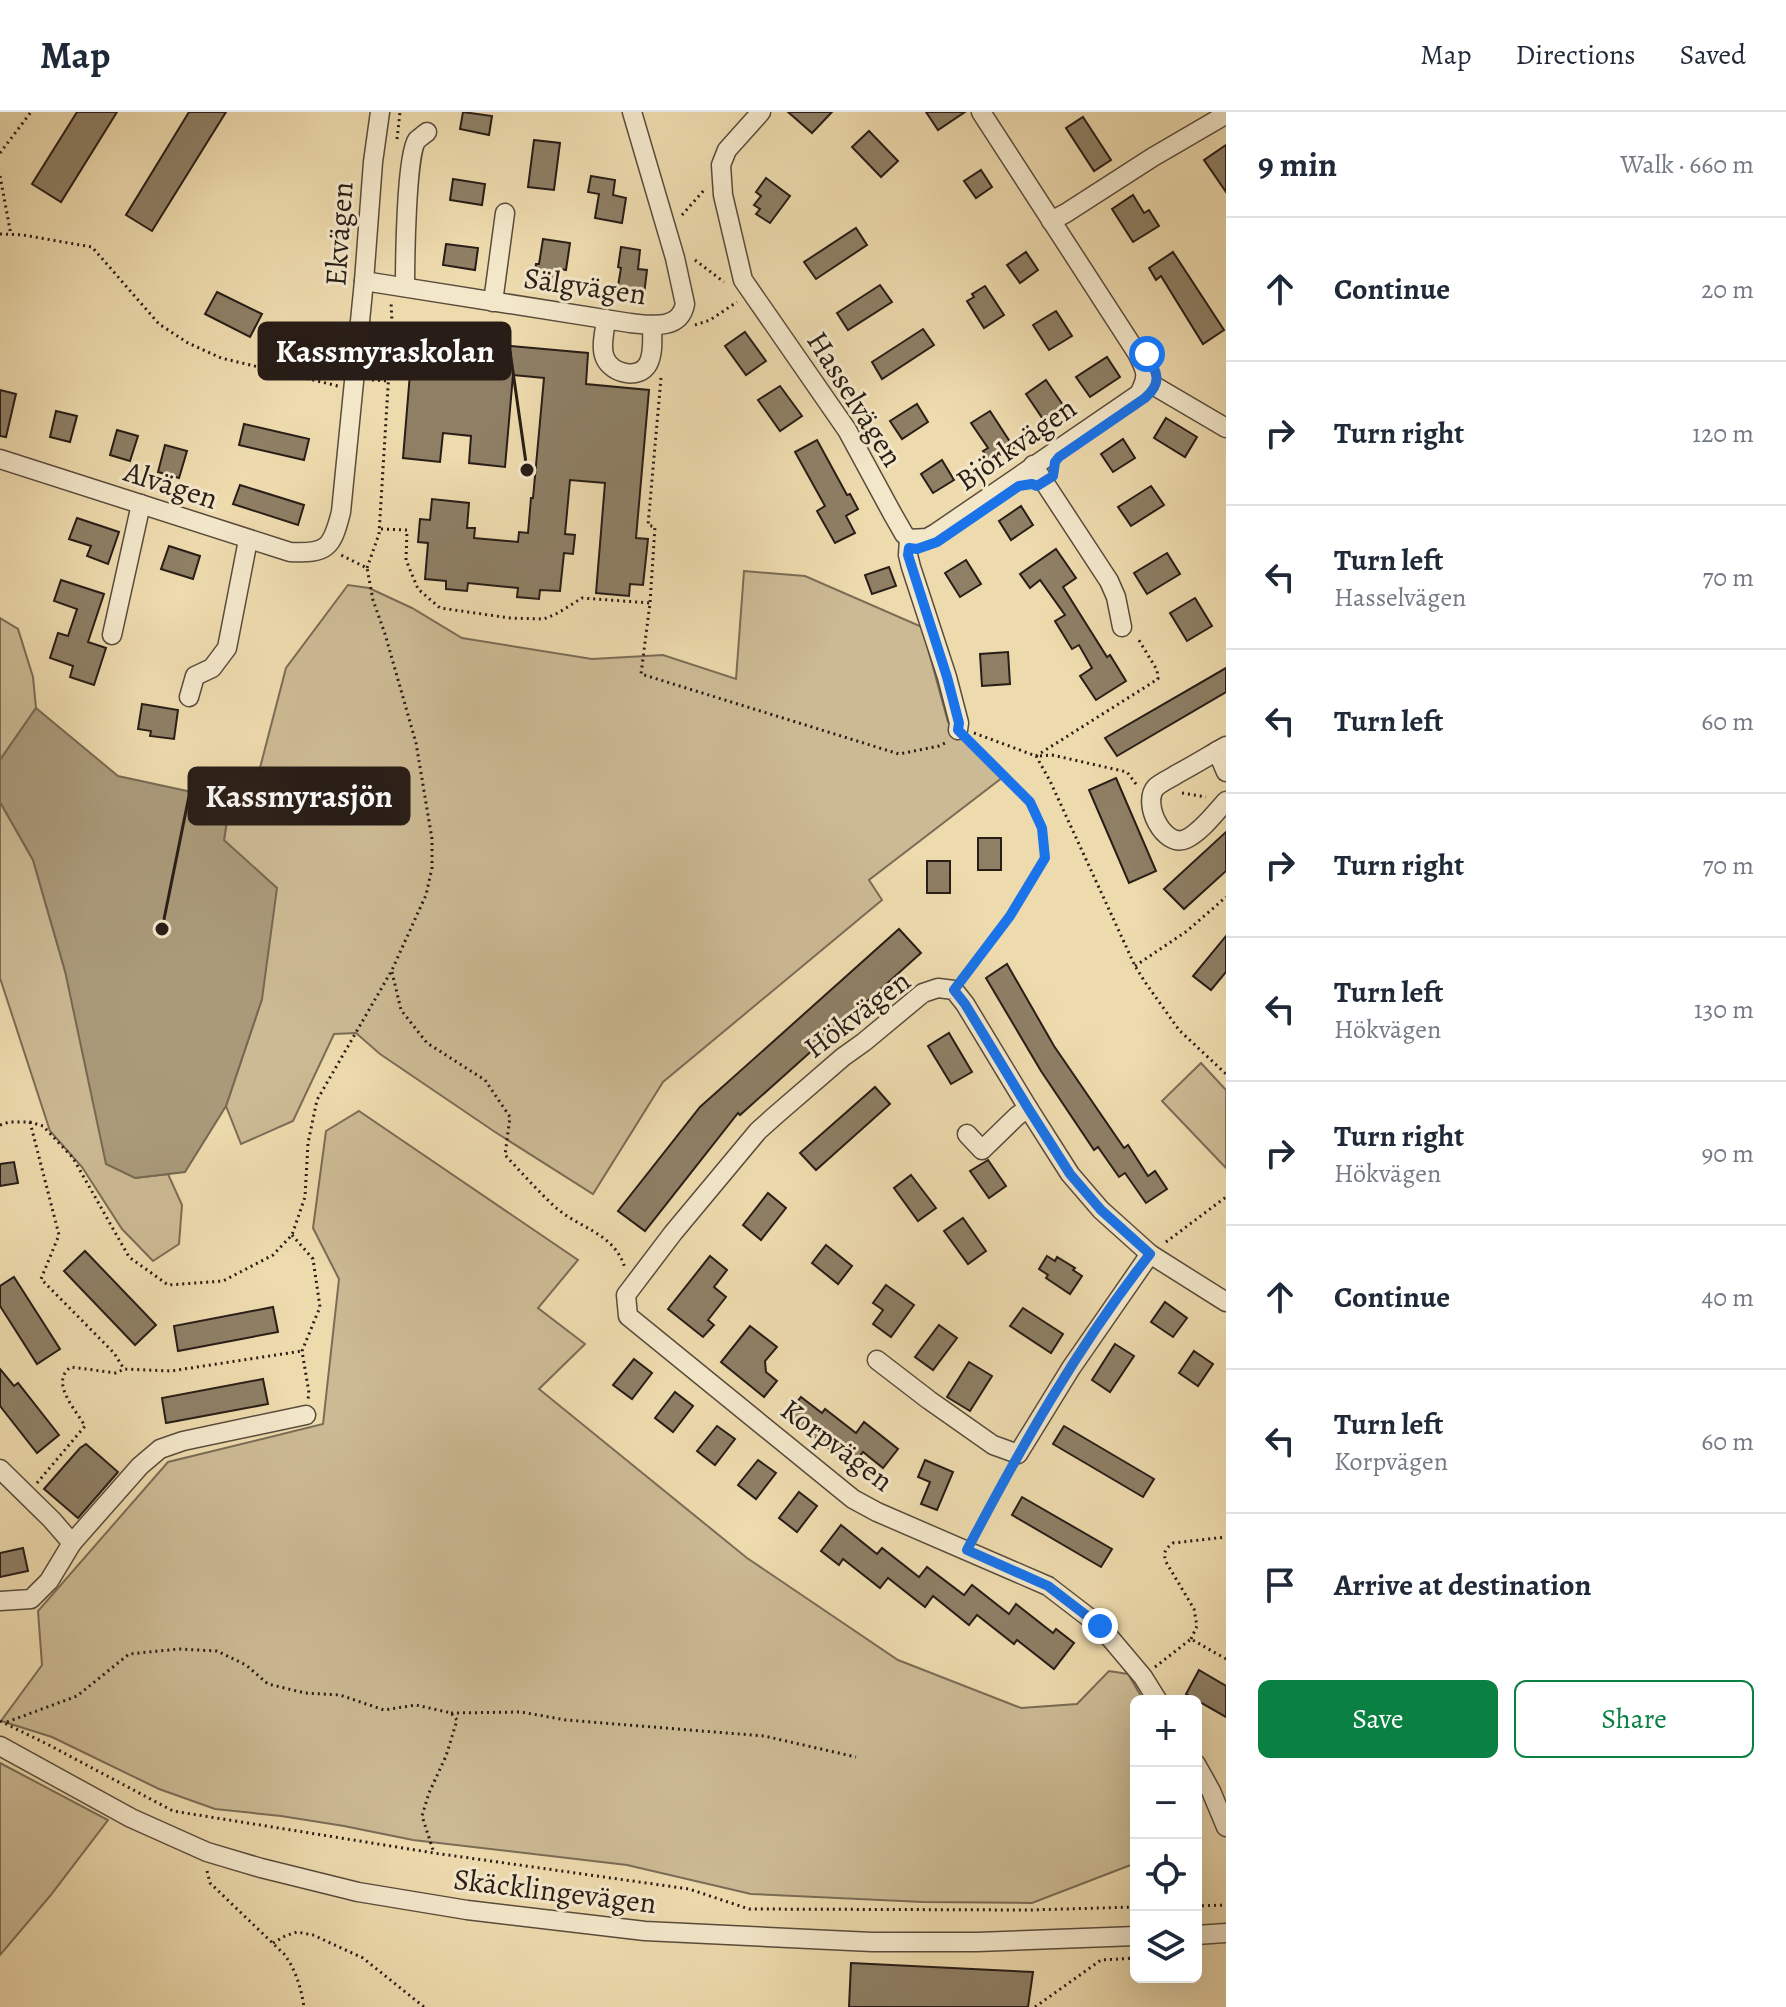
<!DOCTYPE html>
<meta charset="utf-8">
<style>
:root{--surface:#fff;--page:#f2f2f3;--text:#1f2937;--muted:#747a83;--line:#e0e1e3;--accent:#0b8043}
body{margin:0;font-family:Alegreya,serif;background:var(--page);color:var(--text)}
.controls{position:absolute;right:24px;bottom:24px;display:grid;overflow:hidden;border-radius:12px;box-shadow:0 8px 32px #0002}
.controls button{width:72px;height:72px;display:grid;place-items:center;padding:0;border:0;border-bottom:2px solid var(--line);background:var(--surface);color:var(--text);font:40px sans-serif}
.stop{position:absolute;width:24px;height:24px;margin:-18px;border:6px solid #1a73e8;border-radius:50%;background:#fff}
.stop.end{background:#1a73e8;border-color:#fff;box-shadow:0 2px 8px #0008}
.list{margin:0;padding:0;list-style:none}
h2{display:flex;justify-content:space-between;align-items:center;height:104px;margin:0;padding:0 32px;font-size:34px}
h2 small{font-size:26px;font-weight:400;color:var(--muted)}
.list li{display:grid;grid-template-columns:52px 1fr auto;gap:24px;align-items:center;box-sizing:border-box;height:144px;padding:0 32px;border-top:2px solid var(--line)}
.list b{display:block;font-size:30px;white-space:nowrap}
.list p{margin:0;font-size:26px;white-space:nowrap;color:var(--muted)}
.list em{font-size:26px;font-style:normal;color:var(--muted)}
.actions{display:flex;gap:16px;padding:24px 32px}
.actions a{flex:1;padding:18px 0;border:2px solid var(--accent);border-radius:12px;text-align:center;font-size:28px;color:var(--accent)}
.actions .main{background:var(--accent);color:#fff}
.icon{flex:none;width:44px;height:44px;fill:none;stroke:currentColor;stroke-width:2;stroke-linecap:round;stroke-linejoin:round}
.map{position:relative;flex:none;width:1226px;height:1895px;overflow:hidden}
header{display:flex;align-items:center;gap:48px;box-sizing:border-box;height:112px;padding:0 40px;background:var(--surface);border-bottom:2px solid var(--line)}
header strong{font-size:38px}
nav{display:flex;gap:44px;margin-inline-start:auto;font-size:28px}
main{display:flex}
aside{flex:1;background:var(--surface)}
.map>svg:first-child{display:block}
.green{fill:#ccba94;stroke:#7a6c56;stroke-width:2}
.water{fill:#aa9a7a;stroke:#766852;stroke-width:2}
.building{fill:#8e7f65;stroke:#281d17;stroke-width:2}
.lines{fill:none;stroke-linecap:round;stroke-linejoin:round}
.minor-casing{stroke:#594c3c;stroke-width:21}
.path{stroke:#281d17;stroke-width:3;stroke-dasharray:2 4;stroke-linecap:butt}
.minor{stroke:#f3e7ca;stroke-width:18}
.route{stroke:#1a73e8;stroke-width:10}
.labels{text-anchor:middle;stroke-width:6;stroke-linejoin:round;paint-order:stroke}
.street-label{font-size:30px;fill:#281d17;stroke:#f3e7ca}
.leader{fill:none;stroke:#281d17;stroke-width:3}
.callout-dot{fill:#281d17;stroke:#f3e7ca;stroke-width:3}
.callout{fill:#281d17;stroke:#281d17;stroke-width:3}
.callout-label{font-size:32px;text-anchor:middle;font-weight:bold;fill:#fff}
</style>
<header>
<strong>Map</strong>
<nav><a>Map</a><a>Directions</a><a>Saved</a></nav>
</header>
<main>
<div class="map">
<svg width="1226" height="1895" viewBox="0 0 1226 1895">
<rect width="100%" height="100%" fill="#eddaad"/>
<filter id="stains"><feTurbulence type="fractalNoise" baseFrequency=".0025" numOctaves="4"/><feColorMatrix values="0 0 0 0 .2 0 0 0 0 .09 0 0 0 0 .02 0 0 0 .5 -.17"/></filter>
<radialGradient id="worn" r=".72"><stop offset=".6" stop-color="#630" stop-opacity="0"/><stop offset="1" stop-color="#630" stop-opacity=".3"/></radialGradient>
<g class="green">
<polygon points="744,459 805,464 922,515 948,610 988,649 1007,662 869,768 882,788 663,970 593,1082 495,1020 380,942 356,921 334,922 293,1009 241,1032 226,994 262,887 224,728 231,683 255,675 286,556 348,473 369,476 412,496 462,526 592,547 663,543 736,567"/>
<polygon points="0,506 18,517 33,565 36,596 0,648"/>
<polygon points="0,690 33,748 65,859 135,1066 168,1062 182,1093 179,1132 153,1149 122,1117 82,1055 50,1019 0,866"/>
<polygon points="1201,951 1226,978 1226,1056 1162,989"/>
<polygon points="359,999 578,1148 538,1196 585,1232 539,1277 747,1446 898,1548 1021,1596 1077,1592 1109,1559 1128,1562 1144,1589 1136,1589 1136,1751 1032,1791 923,1790 751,1782 627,1753 413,1728 344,1714 281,1704 215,1697 159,1677 52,1625 1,1609 42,1553 38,1499 168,1350 323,1312 339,1167 313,1116 326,1019"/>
<polygon points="0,1651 108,1708 50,1784 0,1843"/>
</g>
<polygon class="water" points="36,596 118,664 201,682 231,683 224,728 277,776 262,887 226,994 185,1060 135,1066 106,1052 65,859 33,748 0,690 0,648"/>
<g class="building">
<polygon points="77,0 117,0 61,90 32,72"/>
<polygon points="189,0 226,0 152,119 126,103"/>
<polygon points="463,0 492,4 489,23 460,17"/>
<polygon points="788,0 832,0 812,21"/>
<polygon points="926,0 965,0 938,18"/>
<polygon points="1083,5 1111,48 1094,59 1066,16"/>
<polygon points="869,19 898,49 881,65 852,35"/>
<polygon points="534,28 560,31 554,78 528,75"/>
<polygon points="1226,33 1226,80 1204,48"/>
<polygon points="981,58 992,75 976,86 964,69"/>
<polygon points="591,64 615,68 613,83 626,86 622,111 595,106 599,82 588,80"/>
<polygon points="766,66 790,84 770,111 756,102 760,97 754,93 761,84 756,80"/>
<polygon points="453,67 485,72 482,93 450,88"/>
<polygon points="1133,83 1144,101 1149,98 1159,114 1133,130 1112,97"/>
<polygon points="856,116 867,133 816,167 804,150"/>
<polygon points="543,127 570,131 566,158 556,156 554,170 534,167 536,152 539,152"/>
<polygon points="446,132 478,136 475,158 443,153"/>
<polygon points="621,135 640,138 638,157 647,158 644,183 617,180 621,156 618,155"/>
<polygon points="1026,140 1038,158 1020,171 1007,153"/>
<polygon points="1173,140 1224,218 1203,232 1161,164 1156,168 1149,156"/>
<polygon points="880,173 892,190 848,218 837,201"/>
<polygon points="985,174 1004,203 984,216 967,189 974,185 972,182"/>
<polygon points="217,180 262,202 250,225 205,202"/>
<polygon points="1056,199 1072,224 1049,238 1033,213"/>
<polygon points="923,217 934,233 882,267 872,250"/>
<polygon points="745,220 766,249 746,263 725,234"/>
<polygon points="413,225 588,241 586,272 649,278 636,426 648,427 643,473 630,472 629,484 596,481 605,371 570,368 565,422 575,423 573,442 564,441 560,479 540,478 539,487 517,485 518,476 468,471 467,479 446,477 446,469 425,467 428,431 418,430 420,407 430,408 432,387 469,391 467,416 475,416 474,426 518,430 519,420 528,421 531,386 533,386 544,266 513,263 505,355 469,351 471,324 443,321 440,350 403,346"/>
<polygon points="1107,245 1120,265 1090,285 1076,265"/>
<polygon points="1046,268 1067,299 1047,313 1026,282"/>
<polygon points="780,274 802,304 780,319 758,288"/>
<polygon points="0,278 16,282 6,325 0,324"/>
<polygon points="917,292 928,310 902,327 890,309"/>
<polygon points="56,299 77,304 70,330 50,325"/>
<polygon points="990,299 1014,336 991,351 983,339 988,336 971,311"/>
<polygon points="1166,306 1197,325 1185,345 1154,326"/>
<polygon points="244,312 309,327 304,348 239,333"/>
<polygon points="117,318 138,324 130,349 110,343"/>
<polygon points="1123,327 1135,346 1113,360 1101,342"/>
<polygon points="817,328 847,383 850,382 858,397 846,404 855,421 835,431 817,399 825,394 795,340"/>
<polygon points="165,333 187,339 179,366 158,360"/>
<polygon points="942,348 954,368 933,381 921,362"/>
<polygon points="240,373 304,393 298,413 233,392"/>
<polygon points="1151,374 1164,393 1131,414 1118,395"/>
<polygon points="1021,394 1033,413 1011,428 999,409"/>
<polygon points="77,406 119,420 108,452 87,444 91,434 69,427"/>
<polygon points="169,434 200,444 193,467 161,457"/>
<polygon points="1056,437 1076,466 1063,475 1107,545 1110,543 1126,569 1096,588 1080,564 1092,556 1079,533 1072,537 1055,509 1065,503 1040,468 1030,476 1020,462"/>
<polygon points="1167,441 1180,462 1147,482 1134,461"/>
<polygon points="966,448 981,472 960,485 945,461"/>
<polygon points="889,455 896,474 872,482 865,463"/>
<polygon points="61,468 104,482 88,530 106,536 94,573 70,565 73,554 50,546 58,521 68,524 77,497 54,489"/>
<polygon points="1195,486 1212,514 1187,529 1170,501"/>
<polygon points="1008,540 1010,572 982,574 980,542"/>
<polygon points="1226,556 1226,580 1117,644 1105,626"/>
<polygon points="142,592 178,598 174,627 150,624 151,619 138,617"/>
<polygon points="1116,666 1156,759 1129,771 1089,678"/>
<polygon points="1226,720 1226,759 1184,797 1164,777"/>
<rect x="978" y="726" width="23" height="32"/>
<rect x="927" y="749" width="23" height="32"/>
<polygon points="899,817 921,841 740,1003 738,1001 645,1119 618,1099 700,995"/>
<polygon points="1226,824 1226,860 1211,878 1193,864"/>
<polygon points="1007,852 1054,934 1124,1036 1128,1033 1148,1064 1155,1059 1167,1077 1146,1091 1125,1061 1119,1065 1098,1035 1094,1038 1041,959 986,866"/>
<polygon points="949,921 972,960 951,972 928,934"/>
<polygon points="875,975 890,992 816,1058 800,1041"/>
<polygon points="988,1048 1006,1074 989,1086 970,1059"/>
<polygon points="14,1050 18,1071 0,1074 0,1052"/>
<polygon points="911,1063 936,1096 918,1109 894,1076"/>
<polygon points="768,1081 786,1096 761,1128 743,1113"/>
<polygon points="963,1106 986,1139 968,1152 944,1119"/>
<polygon points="826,1133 852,1154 838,1172 812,1151"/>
<polygon points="85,1139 156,1213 135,1233 64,1159"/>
<polygon points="710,1144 727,1158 714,1175 726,1185 708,1208 714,1213 703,1225 668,1197"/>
<polygon points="1047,1144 1055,1149 1057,1145 1075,1156 1073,1158 1082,1164 1070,1182 1046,1166 1048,1163 1039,1157"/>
<polygon points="14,1165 60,1237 37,1252 0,1194 0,1174"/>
<polygon points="886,1173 914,1193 891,1225 873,1212 883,1198 873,1191"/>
<polygon points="1165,1190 1187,1206 1173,1225 1151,1210"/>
<polygon points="273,1195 278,1220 178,1239 174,1214"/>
<polygon points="1023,1196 1063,1222 1051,1241 1010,1214"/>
<polygon points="939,1213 957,1226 933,1258 915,1245"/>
<polygon points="750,1214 777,1235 765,1249 766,1260 777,1269 764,1285 721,1250"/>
<polygon points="1115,1232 1134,1244 1110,1280 1092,1268"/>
<polygon points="1194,1239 1213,1252 1198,1274 1179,1261"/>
<polygon points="634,1247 652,1261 632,1287 613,1273"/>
<polygon points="969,1250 992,1264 970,1299 947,1285"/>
<polygon points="0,1257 14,1274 18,1271 59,1323 37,1341 0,1294"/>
<polygon points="263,1267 268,1292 166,1311 162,1286"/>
<polygon points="675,1280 693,1294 673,1320 655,1306"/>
<polygon points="801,1285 822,1301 825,1297 856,1321 864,1310 898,1337 883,1356 863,1340 852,1354 786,1304"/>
<polygon points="717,1314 735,1327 715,1353 697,1339"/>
<polygon points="1064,1314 1154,1367 1143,1385 1053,1332"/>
<polygon points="86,1332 118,1360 78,1406 44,1377 80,1336"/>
<polygon points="758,1348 776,1361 756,1387 738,1373"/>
<polygon points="925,1348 953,1360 937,1398 921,1392 930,1370 918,1365"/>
<polygon points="799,1380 817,1394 797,1420 779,1406"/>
<polygon points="1022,1385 1112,1437 1101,1455 1012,1403"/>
<polygon points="841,1413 877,1442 882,1436 919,1465 927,1455 964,1483 972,1473 1009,1502 1016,1492 1053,1521 1056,1517 1074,1531 1054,1557 1017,1528 1014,1532 977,1503 969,1513 933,1484 925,1495 888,1466 880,1476 843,1447 839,1453 821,1439"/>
<polygon points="23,1436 28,1459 0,1465 0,1441"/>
<polygon points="1199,1558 1226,1574 1226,1605 1186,1582"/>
<polygon points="851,1851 1033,1860 1028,1895 849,1895"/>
</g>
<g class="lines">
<g class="minor-casing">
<g id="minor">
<polyline points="761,0 727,38 721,53 723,83 743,168 847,318 892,401 904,422 909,427 908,443 911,455 947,565 959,611 958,618"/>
<polyline points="1051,109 1066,101 1153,45 1220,6"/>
<path d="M364 169 630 211C650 213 680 219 685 192L675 146 632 0"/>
<path d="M405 175C405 152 406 42 417 28 418 27 426 21 427 20"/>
<polyline points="493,190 505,101"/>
<path d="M606 207C605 219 600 235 605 246 612 262 639 268 648 252 654 241 652 224 652 213"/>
<polyline points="1146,269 1226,316"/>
<path d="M0 347 290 440C327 442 332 436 341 400L364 169 373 50 380 0"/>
<polyline points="1033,353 1109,469 1116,485 1122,515"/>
<path d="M909 427 927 426 936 421 1139 282C1149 263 1146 259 1137 241L981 0"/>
<polyline points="112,523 141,392"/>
<polyline points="189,585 195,564 212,556 227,536 248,428"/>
<path d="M1226 634C1210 643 1194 653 1177 662 1171 666 1162 670 1156 675 1141 691 1164 737 1186 727 1201 720 1215 701 1226 689"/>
<polyline points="1217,639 1226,660"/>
<polyline points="967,1022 982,1038 1017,1004 1028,996"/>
<polyline points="877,1248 929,1288 993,1333 1018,1342 1071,1256 1150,1142"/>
<polyline points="0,1357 52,1408 72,1431 49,1469 31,1487 0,1489"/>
<polyline points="72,1431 140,1354 160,1337 183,1329 306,1303"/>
<polyline points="1158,1589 1143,1565 1100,1514 1048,1474 877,1400 853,1387 628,1204 626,1183 673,1121 758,1019 777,1002 843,945 864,930 923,881 938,876 954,878 965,892 1028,996 1070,1062 1101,1098 1150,1142 1226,1190"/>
<polyline points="0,1634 131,1706 207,1740 261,1756 358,1780 467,1798 645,1819 872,1830 977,1830 1136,1824"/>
<polyline points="1196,1652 1211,1679 1226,1715"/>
<polyline points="1196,1823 1226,1821"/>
</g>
</g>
<g class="path">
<polyline points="397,27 400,0"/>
<polyline points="0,41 31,0"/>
<polyline points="0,64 11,123"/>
<polyline points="682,103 706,76"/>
<polyline points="0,122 23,123 92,135 159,212 188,231 221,246 338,274"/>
<polyline points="695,148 724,170"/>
<polyline points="695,213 710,208 737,190"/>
<polyline points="661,266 648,413 655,415 650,491 641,562 899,642 939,634 945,631"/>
<polyline points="372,268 388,269"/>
<polyline points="381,417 407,418 406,448 418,477 440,496 510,506 544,507 558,501 582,486 650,491"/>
<polyline points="367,456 379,422 392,210 391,190"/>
<polyline points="974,621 1036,644 1050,669 1135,854 1145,870 1179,918 1226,962"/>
<polyline points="1036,644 1158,567 1157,558 1137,525"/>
<polyline points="1040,644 1052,643 1127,660 1136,672"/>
<polyline points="1182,681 1206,685"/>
<polyline points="1135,854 1187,819 1226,785"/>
<path d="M392 860 401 898 427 931 485 968 510 1005 505 1043C521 1060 537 1078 554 1094 579 1117 614 1120 625 1156"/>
<polyline points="963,865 1010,804 1045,746 1042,716 1030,690 970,630"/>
<polyline points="30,1010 59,1123 41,1167 114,1241 124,1257"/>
<polyline points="0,1013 9,1010 30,1010 43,1014 73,1046 129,1145 168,1173 223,1169 273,1143 292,1123 305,1085 308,1031 317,988 392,858 426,783 432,756 432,727 416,631 385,522 373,488 367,456 341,443"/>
<polyline points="292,1123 313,1147 320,1195 302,1239 309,1281 308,1287"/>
<polyline points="1166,1130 1226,1085"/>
<path d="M37 1371 85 1314C76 1298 49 1270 71 1255L116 1261 124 1257 171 1259 302 1239"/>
<polyline points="975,1424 1010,1356"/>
<path d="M1191 1527 1197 1514 1194 1497 1166 1450C1163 1440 1165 1437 1173 1431L1226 1425"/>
<polyline points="1155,1555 1191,1527 1226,1547"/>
<polyline points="451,1601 521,1600 566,1608 764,1624 856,1645"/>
<polyline points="0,1609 47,1632 173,1699 434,1741 689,1777 749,1797 1029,1798 1136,1795"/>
<polyline points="7,1610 77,1584 129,1542 179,1537 217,1539 246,1553 268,1572 305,1581 340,1583 384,1598 416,1593 451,1601 457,1608 446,1644 429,1681 422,1704 434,1741"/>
<path d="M207 1759 210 1771 284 1842C296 1858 301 1876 304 1895"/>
<polyline points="1196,1794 1226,1793"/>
<polyline points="273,1831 285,1824 297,1820 313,1823 363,1846 424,1895"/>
<polyline points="1035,1895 1101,1848 1136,1846"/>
</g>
<use href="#minor" class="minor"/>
</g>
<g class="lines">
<path class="route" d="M1100 1514 1048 1474 967 1438C1021 1335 1078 1234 1150 1142L1101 1098 1070 1062 1028 996 965 892 954 878 1010 804 1045 746 1042 716 1030 690 958 618 959 611 947 565 908 443 909 436 917 437 937 430 1019 374 1032 372 1037 374 1053 364 1055 350 1059 345 1145 286C1163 270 1157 261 1147 242"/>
</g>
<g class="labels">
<g class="street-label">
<text transform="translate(339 122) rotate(-86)" y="10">Ekvägen</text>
<text transform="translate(585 174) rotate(8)" y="10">Sälgvägen</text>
<text transform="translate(855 287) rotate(58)" y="10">Hasselvägen</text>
<text transform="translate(1016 332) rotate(-35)" y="10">Björkvägen</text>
<text transform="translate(171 373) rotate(18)" y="10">Alvägen</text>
<text transform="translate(857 902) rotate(-37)" y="10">Hökvägen</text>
<text transform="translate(837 1333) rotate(37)" y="10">Korpvägen</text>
<text transform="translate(555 1779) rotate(7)" y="10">Skäcklingevägen</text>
</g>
</g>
<path class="leader" d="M527 358L510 239M162 817L189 684"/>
<g class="callout-dot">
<circle cx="527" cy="358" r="8"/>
<circle cx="162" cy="817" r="8"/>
</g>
<g class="callout">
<rect x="259" y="211" width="251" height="56" rx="8"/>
<rect x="189" y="656" width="220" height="56" rx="8"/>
</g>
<g class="callout-label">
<text x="385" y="250">Kassmyraskolan</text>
<text x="299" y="695">Kassmyrasjön</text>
</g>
<rect width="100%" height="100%" filter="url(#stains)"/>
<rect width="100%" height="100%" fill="url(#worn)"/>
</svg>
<div class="controls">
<button>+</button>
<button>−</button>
<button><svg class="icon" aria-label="locate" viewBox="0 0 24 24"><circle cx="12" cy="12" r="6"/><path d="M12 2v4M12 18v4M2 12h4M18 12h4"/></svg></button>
<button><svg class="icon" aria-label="layers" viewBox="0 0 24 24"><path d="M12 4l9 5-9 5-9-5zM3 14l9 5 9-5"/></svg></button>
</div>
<div class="stop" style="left:1147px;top:242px"></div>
<div class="stop end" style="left:1100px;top:1514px"></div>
</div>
<aside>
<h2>9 min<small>Walk · 660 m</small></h2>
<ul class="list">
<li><svg class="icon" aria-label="ahead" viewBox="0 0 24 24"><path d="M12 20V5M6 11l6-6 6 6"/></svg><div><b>Continue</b></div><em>20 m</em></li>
<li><svg class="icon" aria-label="right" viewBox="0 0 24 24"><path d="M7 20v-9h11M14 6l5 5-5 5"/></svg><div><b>Turn right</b></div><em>120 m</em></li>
<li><svg class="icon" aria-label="left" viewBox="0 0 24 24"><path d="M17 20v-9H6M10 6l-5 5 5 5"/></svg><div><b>Turn left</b><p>Hasselvägen</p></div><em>70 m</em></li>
<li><svg class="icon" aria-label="left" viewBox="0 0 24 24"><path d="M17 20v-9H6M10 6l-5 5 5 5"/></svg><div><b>Turn left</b></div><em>60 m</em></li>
<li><svg class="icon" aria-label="right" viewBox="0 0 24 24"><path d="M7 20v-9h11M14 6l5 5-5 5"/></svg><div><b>Turn right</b></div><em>70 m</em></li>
<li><svg class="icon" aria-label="left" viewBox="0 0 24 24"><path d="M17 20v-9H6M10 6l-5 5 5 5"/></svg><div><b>Turn left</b><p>Hökvägen</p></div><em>130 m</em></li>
<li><svg class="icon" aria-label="right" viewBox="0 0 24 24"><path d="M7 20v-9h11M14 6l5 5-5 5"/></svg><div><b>Turn right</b><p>Hökvägen</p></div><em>90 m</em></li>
<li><svg class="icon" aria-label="ahead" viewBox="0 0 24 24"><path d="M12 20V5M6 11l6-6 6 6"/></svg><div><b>Continue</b></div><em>40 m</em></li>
<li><svg class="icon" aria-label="left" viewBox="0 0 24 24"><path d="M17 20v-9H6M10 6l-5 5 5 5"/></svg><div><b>Turn left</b><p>Korpvägen</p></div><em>60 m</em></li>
<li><svg class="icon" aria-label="arrive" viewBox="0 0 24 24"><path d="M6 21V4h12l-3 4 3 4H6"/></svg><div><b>Arrive at destination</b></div></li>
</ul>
<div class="actions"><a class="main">Save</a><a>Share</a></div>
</aside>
</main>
